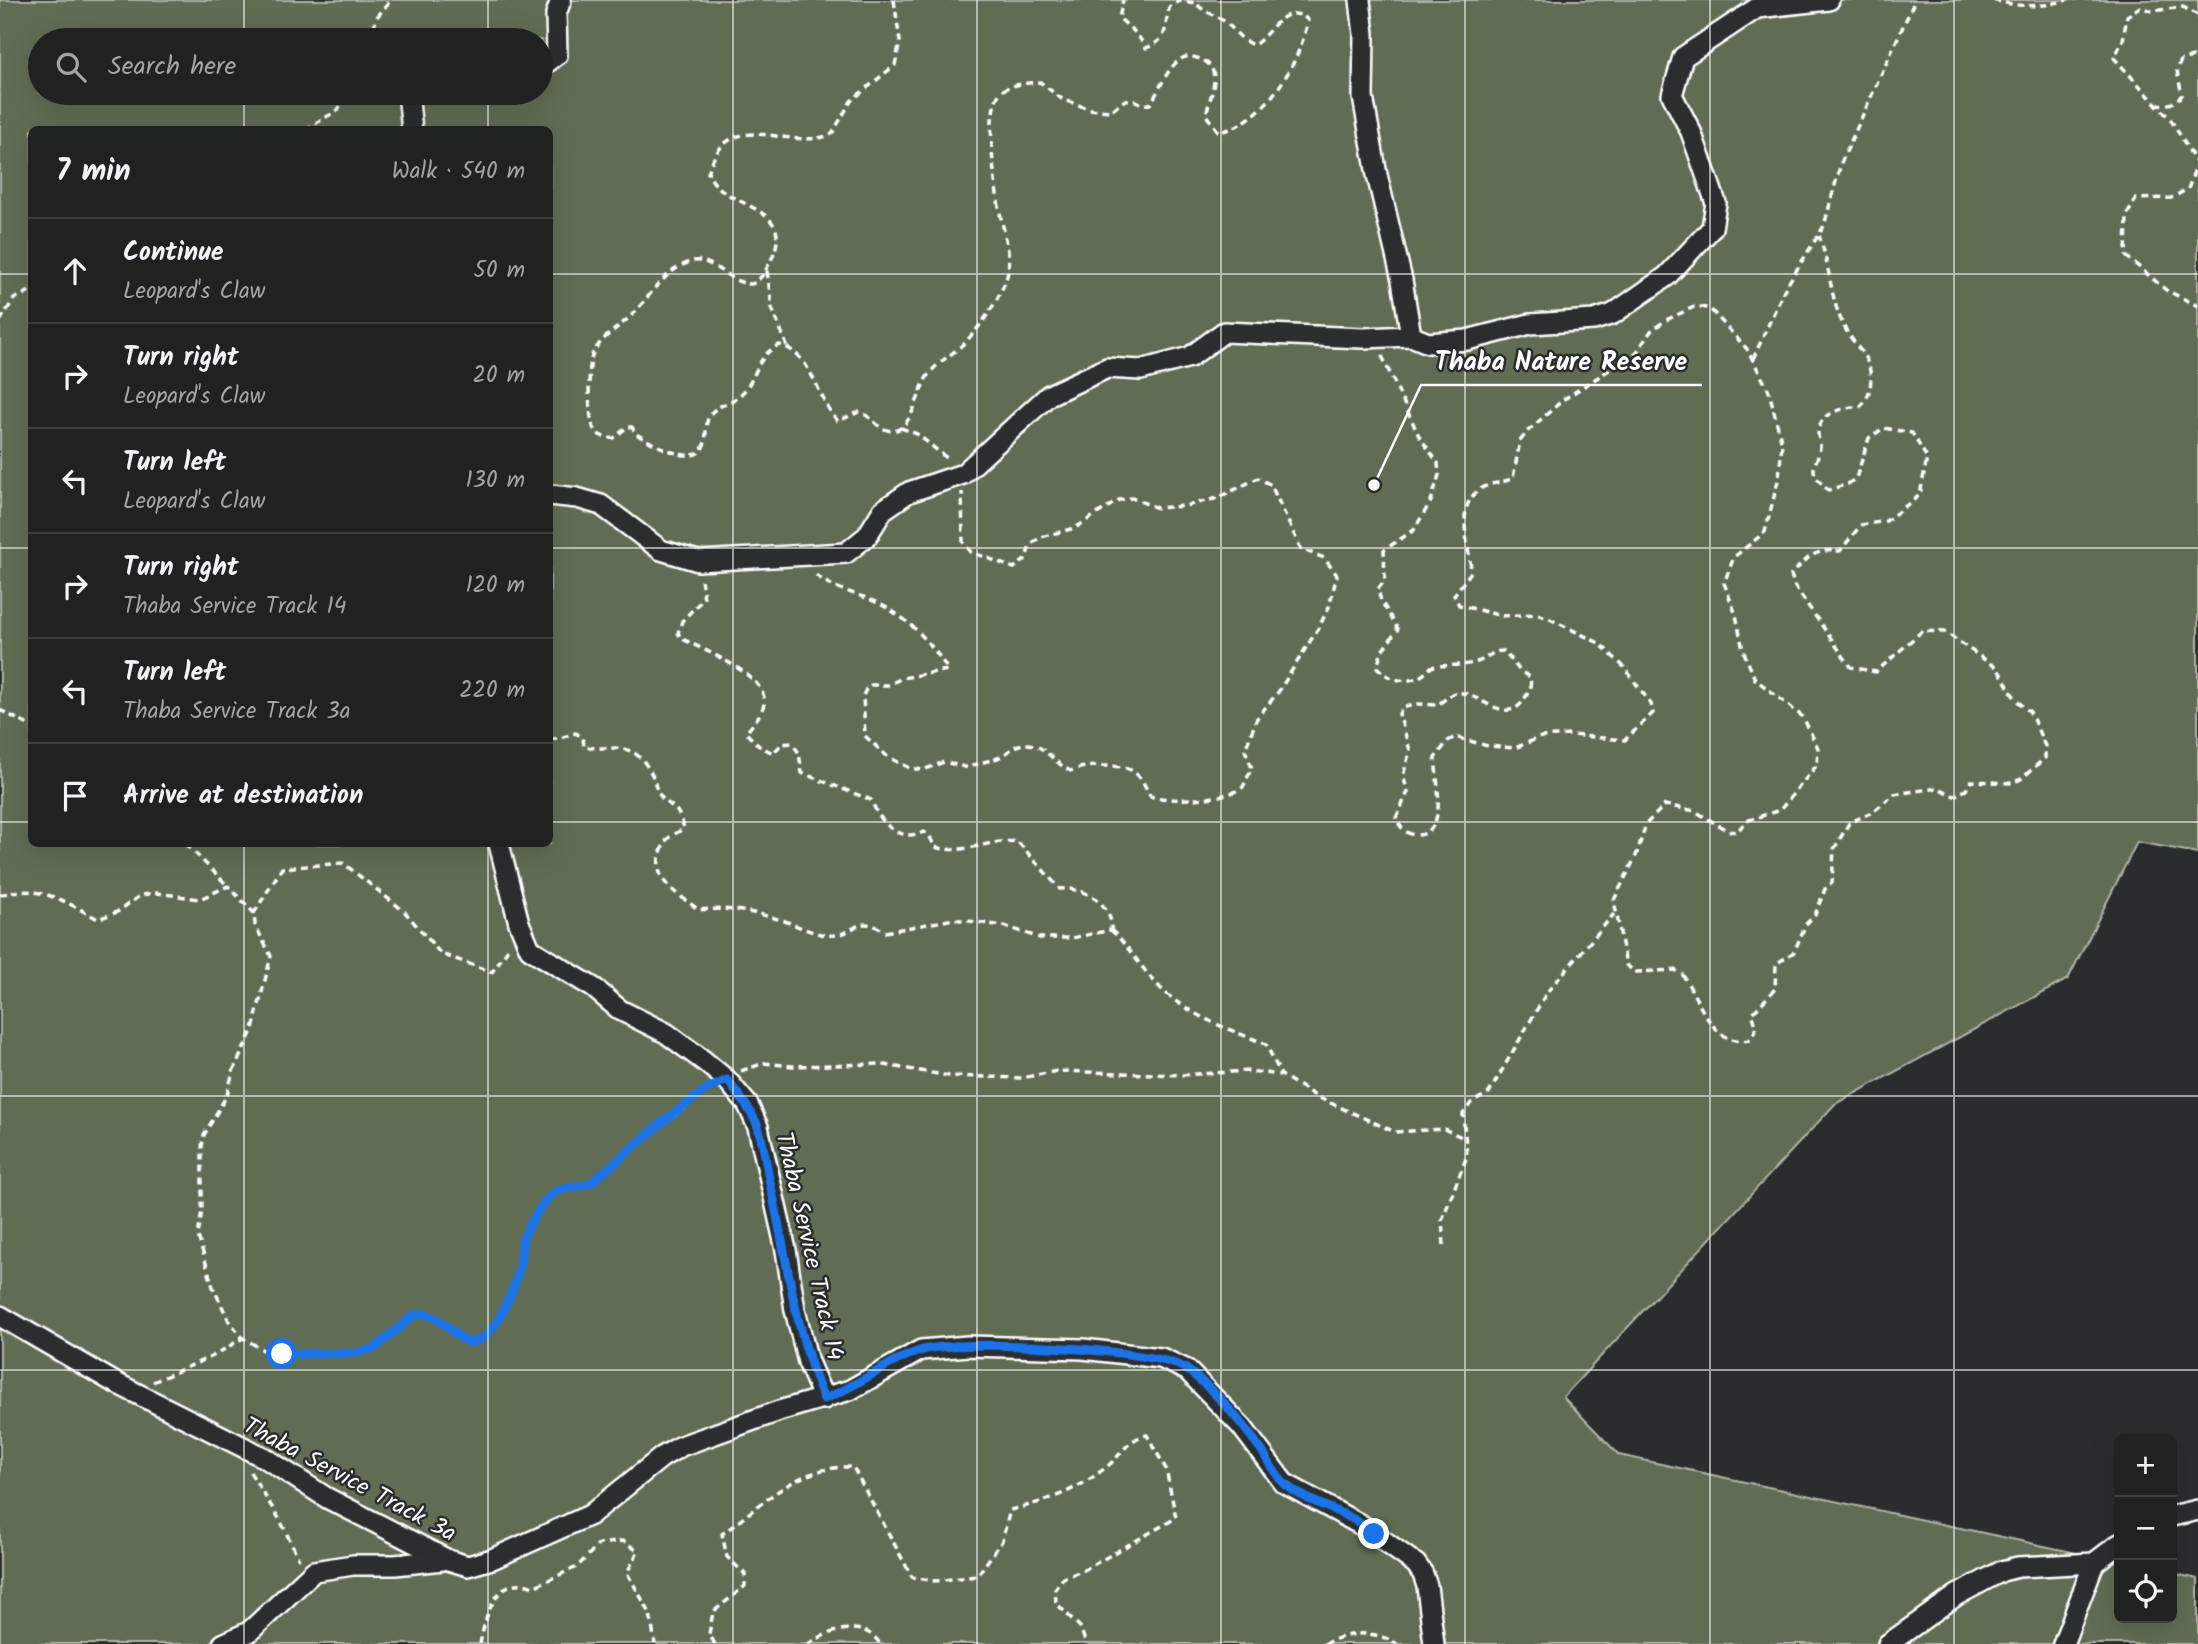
<!DOCTYPE html>
<meta charset="utf-8">
<style>
:root{--surface:#202222;--page:#282a2a;--text:#f1f3f6;--muted:#a2a4a5;--line:#3d3f40}
body{margin:0;font-family:Kalam,sans-serif;background:var(--page);color:var(--text)}
.controls{position:absolute;right:21px;bottom:21px;display:grid;overflow:hidden;border-radius:10px;box-shadow:0 7px 28px #0002}
.controls button{width:63px;height:63px;display:grid;place-items:center;padding:0;border:0;border-bottom:2px solid var(--line);background:var(--surface);color:var(--text);font:35px sans-serif}
.stop{position:absolute;width:21px;height:21px;margin:-16px;border:5px solid #1a73e8;border-radius:50%;background:#fff}
.stop.end{background:#1a73e8;border-color:#fff;box-shadow:0 2px 7px #0008}
.list{margin:0;padding:0;list-style:none}
h2{display:flex;justify-content:space-between;align-items:center;height:91px;margin:0;padding:0 28px;font-size:30px}
h2 small{font-size:23px;font-weight:400;color:var(--muted)}
.list li{display:grid;grid-template-columns:46px 1fr auto;gap:21px;align-items:center;box-sizing:border-box;height:105px;padding:0 28px;border-top:2px solid var(--line)}
.list b{display:block;font-size:26px;white-space:nowrap}
.list p{margin:0;font-size:23px;white-space:nowrap;color:var(--muted)}
.list em{font-size:23px;font-style:normal;color:var(--muted)}
.icon{flex:none;width:38px;height:38px;fill:none;stroke:currentColor;stroke-width:2;stroke-linecap:round;stroke-linejoin:round}
.map{position:relative;flex:none;width:2198px;height:1644px;overflow:hidden}
.search{position:absolute;background:var(--surface);box-shadow:0 7px 28px #0002;left:28px;top:28px;width:525px;height:77px;display:flex;align-items:center;gap:18px;box-sizing:border-box;padding:0 24px;border-radius:38px;color:var(--muted);font-size:26px}
.panel{position:absolute;background:var(--surface);box-shadow:0 7px 28px #0002;left:28px;top:126px;width:525px;height:721px;border-radius:10px}
.map>svg:first-child{display:block}
.green{fill:#606c53;stroke:#b0b6a9;stroke-width:2;fill-rule:evenodd}
.lines{fill:none;stroke-linecap:round;stroke-linejoin:round}
.minor-casing{stroke:#fff;stroke-width:24}
.path{stroke:#fff;stroke-width:3.5;stroke-dasharray:7 5;stroke-linecap:butt}
.minor{stroke:#2a2d2e;stroke-width:19}
.route{stroke:#1a73e8;stroke-width:9}
.grid{fill:none;stroke:#fff;stroke-width:2;stroke-opacity:0.55}
.labels{text-anchor:middle;stroke-width:5;stroke-linejoin:round;paint-order:stroke}
.street-label{font-size:24px;fill:#fff;stroke:#2a2d2e}
.leader{fill:none;stroke:#fff;stroke-width:2.5}
.callout-dot{fill:#fff;stroke:#2a2d2e;stroke-width:2.5}
.callout-label{font-size:26px;text-anchor:middle;font-weight:bold;fill:#fff;stroke:#2a2d2e;stroke-width:5;stroke-linejoin:round;paint-order:stroke}
</style>
<div class="map">
<svg width="2198" height="1644" viewBox="0 0 2198 1644">
<rect width="100%" height="100%" fill="#2a2d2e"/>
<filter id="ink" filterUnits="userSpaceOnUse"><feTurbulence type="fractalNoise" baseFrequency=".0143" numOctaves="2"/><feDisplacementMap in="SourceGraphic" scale="14" xChannelSelector="R" yChannelSelector="G"/><feConvolveMatrix kernelMatrix="1 2 1 2 8 2 1 2 1" color-interpolation-filters="sRGB"/></filter>
<g filter="url(#ink)">
<path class="green" d="M0 0H2198V853L2137 842 2068 979 1835 1104 1563 1397 1619 1455 2119 1562V1618H2172V1573L2198 1579V1644H0ZM40 40H541V93H40ZM32 130H550V844H32Z"/>
<g class="lines">
<g class="minor-casing">
<g id="minor">
<polyline points="1360,0 1364,34 1363,97 1377,175 1402,280 1411,336"/>
<polyline points="541,67 557,55 556,14 561,0"/>
<polyline points="408,93 412,130"/>
<polyline points="550,495 577,498 601,505 661,550 698,561 846,553 867,536 883,510 909,492 963,474 1049,395 1107,368 1141,370 1190,357 1224,332 1363,338 1411,336 1428,343 1467,340 1530,324 1594,320 1613,314 1667,276 1712,228 1716,203 1691,132 1672,95 1683,57 1757,8 1829,0"/>
<polyline points="499,844 519,923 530,949 594,988 620,1010 666,1033 704,1061 727,1080 748,1105 758,1127 786,1250 795,1310 808,1362 824,1399"/>
<polyline points="0,1316 112,1381 265,1458 327,1498 448,1560 468,1566 492,1559 590,1515 662,1457 681,1446 779,1411 850,1390 921,1350 968,1346 1083,1349 1161,1358 1187,1370 1242,1427 1284,1483 1363,1526 1416,1564 1423,1574 1427,1586 1434,1644"/>
<polyline points="2172,1516 2198,1510"/>
<polyline points="223,1644 249,1632 314,1571 353,1565 395,1565 443,1560"/>
<polyline points="1888,1644 1957,1595 2002,1571 2018,1567 2094,1563 2119,1544"/>
<polyline points="2063,1644 2094,1563"/>
</g>
</g>
<g class="path">
<path d="M894 0 900 41 895 65 851 101 832 134C787 154 729 102 708 173 723 210 797 203 772 258 766 270 763 278 752 284 731 285 714 258 694 261 666 267 650 297 631 316 617 329 603 336 593 353 587 365 588 421 595 431 601 437 607 439 614 438L627 427H632L636 434C649 441 694 469 703 447 708 438 704 426 709 416 715 405 731 404 740 395 758 379 755 356 779 345 812 352 817 400 838 421L859 412C870 415 875 425 884 429 912 441 917 389 929 374 938 362 950 356 961 346 979 330 1000 299 1007 276 1012 257 1005 236 1001 218 996 191 983 114 1000 93 1007 84 1029 83 1040 82L1062 99 1089 109 1110 111C1117 108 1120 102 1126 100 1135 98 1142 106 1150 104 1159 92 1165 72 1177 62 1183 56 1189 56 1197 58 1226 66 1210 95 1206 115L1218 131H1223C1266 120 1300 63 1308 20 1285 0 1270 35 1254 45 1240 41 1235 29 1224 21 1214 14 1203 12 1196 3L1180 1 1170 6C1163 26 1171 39 1146 48L1137 34 1119 18 1123 0"/>
<path d="M1993 0C2020 7 2040 8 2067 0"/>
<polyline points="2198,15 2183,7 2152,11 2140,7 2127,16 2123,40 2114,58 2171,120 2197,164 2188,189 2171,198 2136,199 2127,215 2126,256 2166,290 2198,306"/>
<polyline points="370,40 377,17 391,0"/>
<path d="M2155 104C2168 105 2173 105 2182 95L2177 71 2181 60 2193 57 2198 61"/>
<polyline points="305,130 338,110 348,93"/>
<polyline points="767,271 772,308 787,346"/>
<polyline points="0,321 14,299 32,290"/>
<path d="M1382 356 1419 436 1438 463 1439 475 1431 501 1414 530 1384 550 1385 580 1378 589 1381 601 1398 629 1382 651 1377 667C1392 684 1416 686 1431 667 1447 664 1462 667 1477 662 1487 659 1493 650 1504 651L1521 672 1530 677C1532 685 1529 691 1525 698 1507 730 1475 688 1455 693 1450 694 1443 702 1437 705L1417 704 1402 708 1399 714 1410 750 1403 776 1408 792 1396 818C1400 827 1405 834 1416 835 1449 836 1436 776 1435 758L1448 741 1455 737 1488 746 1515 748 1541 737 1571 735 1625 740 1653 713 1651 704 1624 667 1599 643 1546 617 1536 614 1502 616 1459 605 1454 595 1471 572C1471 546 1450 502 1486 486 1495 482 1504 483 1513 478L1520 441 1529 430 1564 399 1637 352 1651 331 1666 320 1694 307H1703L1712 311 1747 349 1769 391 1782 444 1779 477 1765 532 1734 557 1724 583 1736 615 1743 650 1755 679 1803 717 1818 748 1817 765 1780 810 1746 821 1737 832 1728 831 1695 811 1665 805 1646 824 1636 856 1614 900 1626 965 1635 972 1675 970 1682 974C1699 998 1711 1047 1749 1040 1757 1031 1757 1025 1752 1014L1775 989 1776 964 1794 952 1806 924 1815 915 1825 889 1832 883 1834 849 1849 823 1874 811 1894 794 1938 788 1954 796 1966 790 1971 781 2012 783 2021 779 2045 758V746L2030 712 2016 700 1998 669 1945 632 1922 631 1876 672 1851 667 1795 587 1791 575C1807 558 1815 548 1840 551L1861 525 1886 521 1920 495 1927 458 1912 433 1884 428 1869 438 1856 478 1848 484 1828 490C1802 466 1820 466 1820 445 1820 441 1818 438 1818 434 1819 411 1843 408 1861 406 1870 396 1872 385 1870 371 1868 356 1853 343 1846 330 1829 300 1831 267 1819 236"/>
<polyline points="1753,359 1784,290 1824,226 1841,163 1915,0"/>
<polyline points="901,428 917,434 948,459"/>
<path d="M816 575C834 590 850 591 871 600 903 613 930 640 948 670L902 678 888 685H871L866 689 863 696 865 736 888 757 910 768 923 770 944 762 969 768C980 761 989 762 1000 757 1007 754 1012 747 1019 745 1043 739 1052 763 1071 771 1083 766 1091 766 1104 766 1132 766 1138 770 1150 796 1171 802 1228 800 1243 787L1252 768 1245 750 1257 718 1279 691 1319 627 1329 607 1337 575 1324 558 1301 549 1271 485 1258 478 1218 498 1185 506 1157 508 1132 498 1119 500 1075 528 1041 537 1031 544 1025 560 1014 568 971 552 963 542 962 492"/>
<polyline points="0,710 32,727"/>
<path d="M550 739H557L576 733 583 738 584 747C615 751 633 739 651 773 655 779 655 788 659 794 671 811 676 800 684 828 679 833 670 834 666 841 645 878 673 890 699 910 731 907 754 912 785 921 798 926 812 933 826 935 857 938 855 911 885 932L954 919 1004 926 1040 938H1072L1111 930C1114 904 1083 886 1060 889L1018 842C989 838 964 856 935 847L929 835 924 832C898 843 880 822 871 800L802 773 799 753 792 743 782 744 773 753 759 746 746 733C752 725 762 714 764 704 769 675 702 650 681 638L678 633 682 621 704 598 701 580"/>
<polyline points="186,844 228,886"/>
<path d="M0 895C37 883 66 902 98 919L117 912 141 895 157 893 200 899 228 886 254 913 255 925 271 956 253 1029 233 1071 227 1095 204 1135 202 1147V1210L198 1236 213 1287 229 1321 243 1338 270 1354 356 1353 375 1348 414 1315C443 1308 459 1349 478 1340 502 1330 515 1286 520 1263 522 1255 521 1244 525 1237 530 1225 538 1210 546 1200 559 1183 578 1192 593 1180 621 1159 647 1134 676 1114 688 1106 697 1094 710 1088"/>
<polyline points="254,913 282,868 343,863 404,911 441,954 492,972 508,949"/>
<path d="M1111 930C1128 946 1138 963 1153 980 1182 1014 1226 1028 1266 1044L1281 1075"/>
<polyline points="741,1071 764,1063 792,1066 879,1064 949,1076 1022,1078 1057,1071 1182,1075 1248,1071 1281,1075 1317,1097 1395,1132 1444,1129 1464,1138"/>
<polyline points="1444,1245 1442,1220 1467,1156 1463,1114 1471,1103 1489,1093 1547,992 1614,914"/>
<polyline points="153,1382 213,1356 243,1338"/>
<polyline points="250,1472 280,1520 299,1559"/>
<path d="M480 1644C485 1618 496 1571 533 1587L577 1567 599 1544 623 1541 638 1551 627 1573 650 1613 655 1644"/>
<path d="M715 1644 709 1634 713 1612 745 1586V1574L727 1557 722 1534C764 1504 797 1465 853 1467L912 1577 935 1581 977 1576 1002 1541 1010 1510C1045 1502 1077 1491 1105 1468 1122 1456 1126 1439 1147 1435L1166 1469 1176 1518 1084 1570 1063 1578 1055 1589 1056 1603 1080 1627 1086 1644"/>
<path d="M808 1644C828 1631 864 1618 880 1644"/>
<path d="M1324 1644C1349 1632 1373 1629 1397 1644"/>
</g>
<use href="#minor" class="minor"/>
</g>
</g>
<g class="lines" filter="url(#ink)">
<path class="route" d="M282 1354 356 1353 375 1348 414 1315C443 1308 455 1345 474 1342 497 1338 517 1281 521 1261 522 1254 521 1246 523 1239 527 1228 540 1207 548 1198 560 1185 577 1189 592 1182L664 1121 705 1090 727 1080C738 1094 749 1107 757 1124 764 1142 766 1167 771 1187 787 1258 795 1332 824 1399 858 1387 888 1360 923 1350 960 1339 1157 1348 1186 1369 1214 1389 1242 1423 1262 1451 1269 1462 1276 1477 1286 1485 1312 1506 1350 1511 1374 1534"/>
</g>
<path class="grid" d="M244 0V40M488 0V40M733 0V1644M977 0V1644M1221 0V1644M1465 0V1644M1710 0V1644M1954 0V1644M244 93V130M488 93V130M0 274H32M550 274H2198M0 548H32M550 548H2198M0 822H32M550 822H2198M244 844V1644M488 844V1644M0 1096H2198M0 1370H2198"/>
<g class="labels">
<g class="street-label">
<text transform="translate(810 1246) rotate(77)" y="8">Thaba Service Track 14</text>
<text transform="translate(350 1479) rotate(28)" y="8">Thaba Service Track 3a</text>
</g>
</g>
<path class="leader" d="M1374 485L1421 385H1702"/>
<circle class="callout-dot" cx="1374" cy="485" r="7"/>
<g class="callout-label">
<text x="1561" y="370">Thaba Nature Reserve</text>
</g>
</svg>
<div class="controls">
<button>+</button>
<button>−</button>
<button><svg class="icon" aria-label="locate" viewBox="0 0 24 24"><circle cx="12" cy="12" r="6"/><path d="M12 2v4M12 18v4M2 12h4M18 12h4"/></svg></button>
</div>
<div class="stop" style="left:282px;top:1354px"></div>
<div class="stop end" style="left:1374px;top:1534px"></div>
<div class="search"><svg class="icon" aria-label="search" viewBox="0 0 24 24"><circle cx="10" cy="10" r="6"/><path d="M15 15l6 6"/></svg>Search here</div>
<section class="panel">
<h2>7 min<small>Walk · 540 m</small></h2>
<ul class="list">
<li><svg class="icon" aria-label="ahead" viewBox="0 0 24 24"><path d="M12 20V5M6 11l6-6 6 6"/></svg><div><b>Continue</b><p>Leopard's Claw</p></div><em>50 m</em></li>
<li><svg class="icon" aria-label="right" viewBox="0 0 24 24"><path d="M7 20v-9h11M14 6l5 5-5 5"/></svg><div><b>Turn right</b><p>Leopard's Claw</p></div><em>20 m</em></li>
<li><svg class="icon" aria-label="left" viewBox="0 0 24 24"><path d="M17 20v-9H6M10 6l-5 5 5 5"/></svg><div><b>Turn left</b><p>Leopard's Claw</p></div><em>130 m</em></li>
<li><svg class="icon" aria-label="right" viewBox="0 0 24 24"><path d="M7 20v-9h11M14 6l5 5-5 5"/></svg><div><b>Turn right</b><p>Thaba Service Track 14</p></div><em>120 m</em></li>
<li><svg class="icon" aria-label="left" viewBox="0 0 24 24"><path d="M17 20v-9H6M10 6l-5 5 5 5"/></svg><div><b>Turn left</b><p>Thaba Service Track 3a</p></div><em>220 m</em></li>
<li><svg class="icon" aria-label="arrive" viewBox="0 0 24 24"><path d="M6 21V4h12l-3 4 3 4H6"/></svg><div><b>Arrive at destination</b></div></li>
</ul>
</section>
</div>
